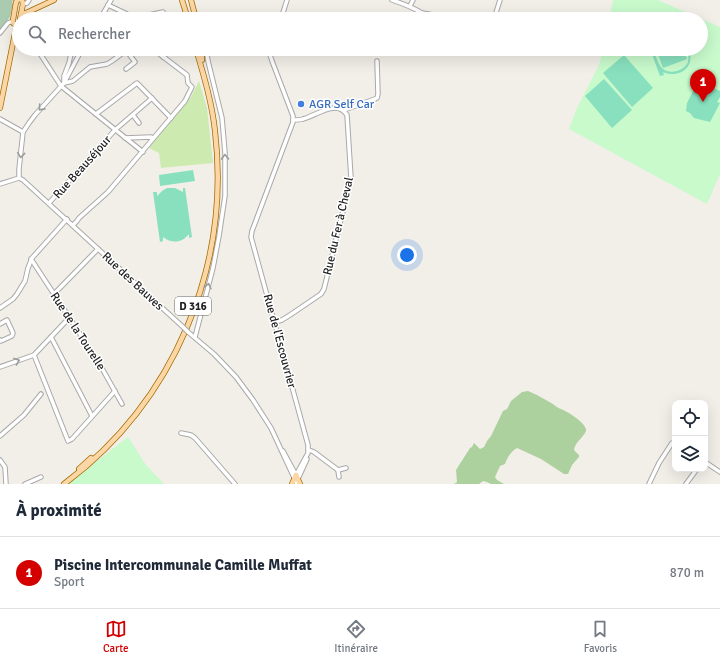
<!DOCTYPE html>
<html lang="fr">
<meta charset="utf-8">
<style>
:root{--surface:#fff;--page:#f2f2f3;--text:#1f2937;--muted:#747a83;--line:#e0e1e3;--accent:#d40000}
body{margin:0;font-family:Signika,sans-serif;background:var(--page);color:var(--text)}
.controls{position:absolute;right:12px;bottom:12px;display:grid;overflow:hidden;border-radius:8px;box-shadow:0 4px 16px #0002}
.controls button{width:36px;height:36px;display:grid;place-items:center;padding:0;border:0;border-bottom:1px solid var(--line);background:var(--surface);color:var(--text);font:20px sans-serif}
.you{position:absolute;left:407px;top:255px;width:14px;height:14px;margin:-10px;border:3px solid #fff;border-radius:50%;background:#1a73e8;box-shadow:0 0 0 6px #1a73e833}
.badge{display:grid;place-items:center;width:26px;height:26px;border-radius:50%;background:var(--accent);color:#fff;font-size:13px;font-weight:700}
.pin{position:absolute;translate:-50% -33px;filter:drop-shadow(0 1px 2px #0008)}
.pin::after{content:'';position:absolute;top:21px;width:14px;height:12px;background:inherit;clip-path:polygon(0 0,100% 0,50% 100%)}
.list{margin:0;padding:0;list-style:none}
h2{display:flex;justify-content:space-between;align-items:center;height:52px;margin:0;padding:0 16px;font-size:17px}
h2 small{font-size:13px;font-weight:400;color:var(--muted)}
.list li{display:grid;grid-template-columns:26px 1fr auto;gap:12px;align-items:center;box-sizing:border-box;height:72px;padding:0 16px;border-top:1px solid var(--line)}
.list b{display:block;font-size:15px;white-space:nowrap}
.list p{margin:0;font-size:13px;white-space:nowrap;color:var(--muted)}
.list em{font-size:13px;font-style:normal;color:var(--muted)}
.icon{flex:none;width:22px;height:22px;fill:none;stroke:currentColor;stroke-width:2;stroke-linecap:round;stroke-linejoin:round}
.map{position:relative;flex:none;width:720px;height:484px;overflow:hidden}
.search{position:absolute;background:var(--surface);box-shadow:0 4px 16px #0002;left:12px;right:12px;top:12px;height:44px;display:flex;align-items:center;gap:10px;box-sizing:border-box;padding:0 14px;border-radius:22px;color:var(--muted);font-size:15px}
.sheet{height:124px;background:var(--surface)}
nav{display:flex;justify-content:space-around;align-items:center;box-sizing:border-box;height:56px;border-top:1px solid var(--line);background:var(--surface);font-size:11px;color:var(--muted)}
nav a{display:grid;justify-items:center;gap:2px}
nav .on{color:var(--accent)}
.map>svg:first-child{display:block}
.grass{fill:#cdebb0}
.forest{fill:#add19e}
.cemetery{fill:#aacbaf}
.park{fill:#c8facc}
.pitch{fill:#88e0be}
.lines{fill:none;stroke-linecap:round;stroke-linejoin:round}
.minor-casing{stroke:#a9a9a9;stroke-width:5.5}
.major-casing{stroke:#a06b00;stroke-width:6}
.minor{stroke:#fff;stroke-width:3.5}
.major{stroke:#fcd6a4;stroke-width:4.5}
.minor-bridge-casing{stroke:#a9a9a9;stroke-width:5.5;stroke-linecap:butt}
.minor-bridge{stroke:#fff;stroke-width:3.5}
.oneway{stroke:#9c9c9c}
.shop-dot{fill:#3f7fe0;stroke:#fff;stroke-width:1.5}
.labels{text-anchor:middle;stroke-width:3;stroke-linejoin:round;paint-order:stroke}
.shield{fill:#fff;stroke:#646464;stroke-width:1}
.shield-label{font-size:11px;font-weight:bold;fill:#222}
.shop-label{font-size:12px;fill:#366cbe;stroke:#fff;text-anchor:start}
.street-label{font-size:12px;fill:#222;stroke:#fff}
</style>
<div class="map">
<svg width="720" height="484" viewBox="0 0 720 484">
<rect width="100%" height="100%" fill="#f2efe9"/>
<g class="grass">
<polygon points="199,81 207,108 213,163 161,168 159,153 149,148 191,97"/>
<path d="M171 191C177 191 181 194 184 200 186 211 194 239 175 239 170 239 166 237 164 233 161 229 161 223 160 218 159 206 155 194 171 191Z"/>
</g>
<path class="forest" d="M528 391 537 395 553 404C557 408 562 409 567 412 571 414 588 425 586 431 583 438 575 442 574 450L579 455V457L572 465 568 474H564L541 459 517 448C511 451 507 458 505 464L500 466 495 477 497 480 504 484H491L487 482 483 481 479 484H454L457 482 456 470 470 448 472 447 474 443 480 449 484 447 487 441 491 436 503 411 507 409 511 401 522 392Z"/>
<polygon class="cemetery" points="0,0 13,0 12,2 13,4 10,17 0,30"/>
<g class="park">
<polygon points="613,0 658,0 720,27 720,174 707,204 569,129 577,108 599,65 603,49 701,49 701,19 609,19"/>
<polygon points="128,437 146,465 164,484 67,484"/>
</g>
<g class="pitch">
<path d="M650 49H653C656 55 658 65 663 69 671 75 685 70 688 62 689 57 688 53 686 49H689C696 67 679 79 663 72L664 75 660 76Z"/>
<polygon points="656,49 683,49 687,59 663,68"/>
<polygon points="624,55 653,88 632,107 603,73"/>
<polygon points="604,79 632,110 612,128 585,96"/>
<polygon points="700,82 720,91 720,97 717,102 720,103 710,122 694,118 690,113 686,111 687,103 694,89 696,89"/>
<polygon points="193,170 195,181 160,186 159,175"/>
<path d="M167 188H175L183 192V188H185L192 237 189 238V234C182 243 172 244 163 237V241L160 242 153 192H157V196L162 191Z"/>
</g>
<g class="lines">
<g class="minor-casing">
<g id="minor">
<path d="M392 0C404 4 412 7 422 13V19"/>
<polyline points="23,4 27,3 29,0"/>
<polyline points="108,5 127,14 133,19"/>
<polyline points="410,6 413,0"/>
<polyline points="422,13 456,19"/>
<polyline points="227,16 237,19"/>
<polyline points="100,19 111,0"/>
<polyline points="146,19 149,15 163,12 165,19"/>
<polyline points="281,19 287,0"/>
<polyline points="494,19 500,0"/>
<polyline points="0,33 8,23 13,21"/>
<polyline points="37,49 61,86 143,152"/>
<polyline points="72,49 69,63 64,76 64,83 73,81 90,67 107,64 112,61 128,49"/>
<polyline points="271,49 270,55 272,61 293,116 293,122 252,231 251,237 308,445 308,453 296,475"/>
<polyline points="163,57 170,49"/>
<polyline points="126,69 135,62 126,50"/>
<polyline points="344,110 375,99 377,98 378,94 377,61"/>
<polyline points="96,114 137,83 171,118"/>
<polyline points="133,115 139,123"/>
<polyline points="0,119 23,132"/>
<polyline points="125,138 151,137 153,138"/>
<polyline points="19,178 19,169 23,132 29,123 35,115 64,83 82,49"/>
<polyline points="0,184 19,178 23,180 183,327"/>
<polyline points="49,203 115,130 152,98"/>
<polyline points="73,225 77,221 79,218 108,192 185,101 192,87 188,83 187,75 153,49"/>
<polyline points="31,259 99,363 122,404"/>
<polyline points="54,294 98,249"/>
<polyline points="0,308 13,299 17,294 25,281 28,268 32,258 67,219"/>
<path d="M275 322 282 320 290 315 321 294 324 289 351 178 347 115C337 99 317 115 303 119 300 120 297 120 293 120"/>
<polyline points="0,324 7,320 13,333 12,336 1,341 0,340"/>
<polyline points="188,332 214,354 236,377 253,400 271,428 297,484"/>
<polyline points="51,337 92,416"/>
<polyline points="195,337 213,268 219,236 225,196 225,153 222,118 208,61 206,49"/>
<polyline points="34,355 68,441 72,439 115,391"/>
<polyline points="0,367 34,355 69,318"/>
<polyline points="181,433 191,435 195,438 235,484"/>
<polyline points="0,436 24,415 41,394"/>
<polyline points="309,450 314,452 338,470 346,468"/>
<polyline points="283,451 296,475"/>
<polyline points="0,460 5,467 6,484"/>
<polyline points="705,462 720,472"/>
<polyline points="338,470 339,477"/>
<polyline points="297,481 307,459"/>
<polyline points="25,484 41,477"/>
<polyline points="649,484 659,463 672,443 675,442"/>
<polyline points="686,484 697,469"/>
</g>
</g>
<g class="major-casing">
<g id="major">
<polyline points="182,0 188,19"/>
<polyline points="191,0 196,19"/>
<polyline points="21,14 26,13 54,0"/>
<polyline points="20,19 23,4 22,0"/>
<polyline points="16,25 13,23 13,20 16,2 18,0"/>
<polyline points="201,49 202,60"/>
<polyline points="0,108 16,28 16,25"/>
<polyline points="79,469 91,458"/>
<polyline points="296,475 300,484"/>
<path d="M64 484C174 402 231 267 215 131 212 103 204 76 196 49"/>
<polyline points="292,484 296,475"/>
</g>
</g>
<use href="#minor" class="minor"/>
<use href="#major" class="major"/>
<g class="minor-bridge-casing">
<polyline id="minor-bridge" points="183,327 188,332"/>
</g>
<use href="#minor-bridge" class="minor-bridge"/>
</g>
<defs><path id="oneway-chevron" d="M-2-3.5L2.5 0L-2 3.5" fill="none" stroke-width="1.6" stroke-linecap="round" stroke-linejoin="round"/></defs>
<g class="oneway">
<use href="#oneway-chevron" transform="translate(41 108) rotate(132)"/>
<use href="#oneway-chevron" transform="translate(21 155) rotate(96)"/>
<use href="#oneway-chevron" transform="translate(225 157) rotate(-91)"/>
<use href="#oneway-chevron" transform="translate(208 286) rotate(-76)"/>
<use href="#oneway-chevron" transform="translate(17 361) rotate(-20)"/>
</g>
<circle class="shop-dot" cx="301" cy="104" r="4"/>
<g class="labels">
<rect class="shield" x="175" y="297" width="36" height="18" rx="3"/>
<g class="shield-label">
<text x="193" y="310">D 316</text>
</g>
<g class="shop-label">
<text x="309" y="108">AGR Self Car</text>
</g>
<g class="street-label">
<text transform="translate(82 167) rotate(-48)" y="4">Rue Beauséjour</text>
<text transform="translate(338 226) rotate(-77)" y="4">Rue du Fer à Cheval</text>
<text transform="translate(133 281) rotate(43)" y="4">Rue des Bauves</text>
<text transform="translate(78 331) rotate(57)" y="4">Rue de la Tourelle</text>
<text transform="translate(280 341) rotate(75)" y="4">Rue de l'Escouvrier</text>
</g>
</g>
</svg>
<div class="controls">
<button><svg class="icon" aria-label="locate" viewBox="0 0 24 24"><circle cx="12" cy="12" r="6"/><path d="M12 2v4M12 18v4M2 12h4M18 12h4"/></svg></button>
<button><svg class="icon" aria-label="layers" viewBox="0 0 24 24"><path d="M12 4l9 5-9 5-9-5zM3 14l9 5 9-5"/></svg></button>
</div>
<div class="you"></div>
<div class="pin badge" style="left:703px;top:102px">1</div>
<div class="search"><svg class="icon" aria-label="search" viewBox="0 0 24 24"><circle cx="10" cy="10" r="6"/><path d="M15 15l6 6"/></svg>Rechercher</div>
</div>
<section class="sheet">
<h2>À proximité<small></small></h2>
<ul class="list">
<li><span class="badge">1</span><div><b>Piscine Intercommunale Camille Muffat</b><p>Sport</p></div><em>870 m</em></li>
</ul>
</section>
<nav>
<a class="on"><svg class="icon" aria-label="map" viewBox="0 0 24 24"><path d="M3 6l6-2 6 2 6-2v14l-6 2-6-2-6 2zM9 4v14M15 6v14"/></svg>Carte</a>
<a><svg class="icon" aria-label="directions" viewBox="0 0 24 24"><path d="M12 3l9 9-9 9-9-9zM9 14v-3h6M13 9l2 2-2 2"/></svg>Itinéraire</a>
<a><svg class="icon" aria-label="saved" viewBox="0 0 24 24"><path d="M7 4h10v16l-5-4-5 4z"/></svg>Favoris</a>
</nav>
